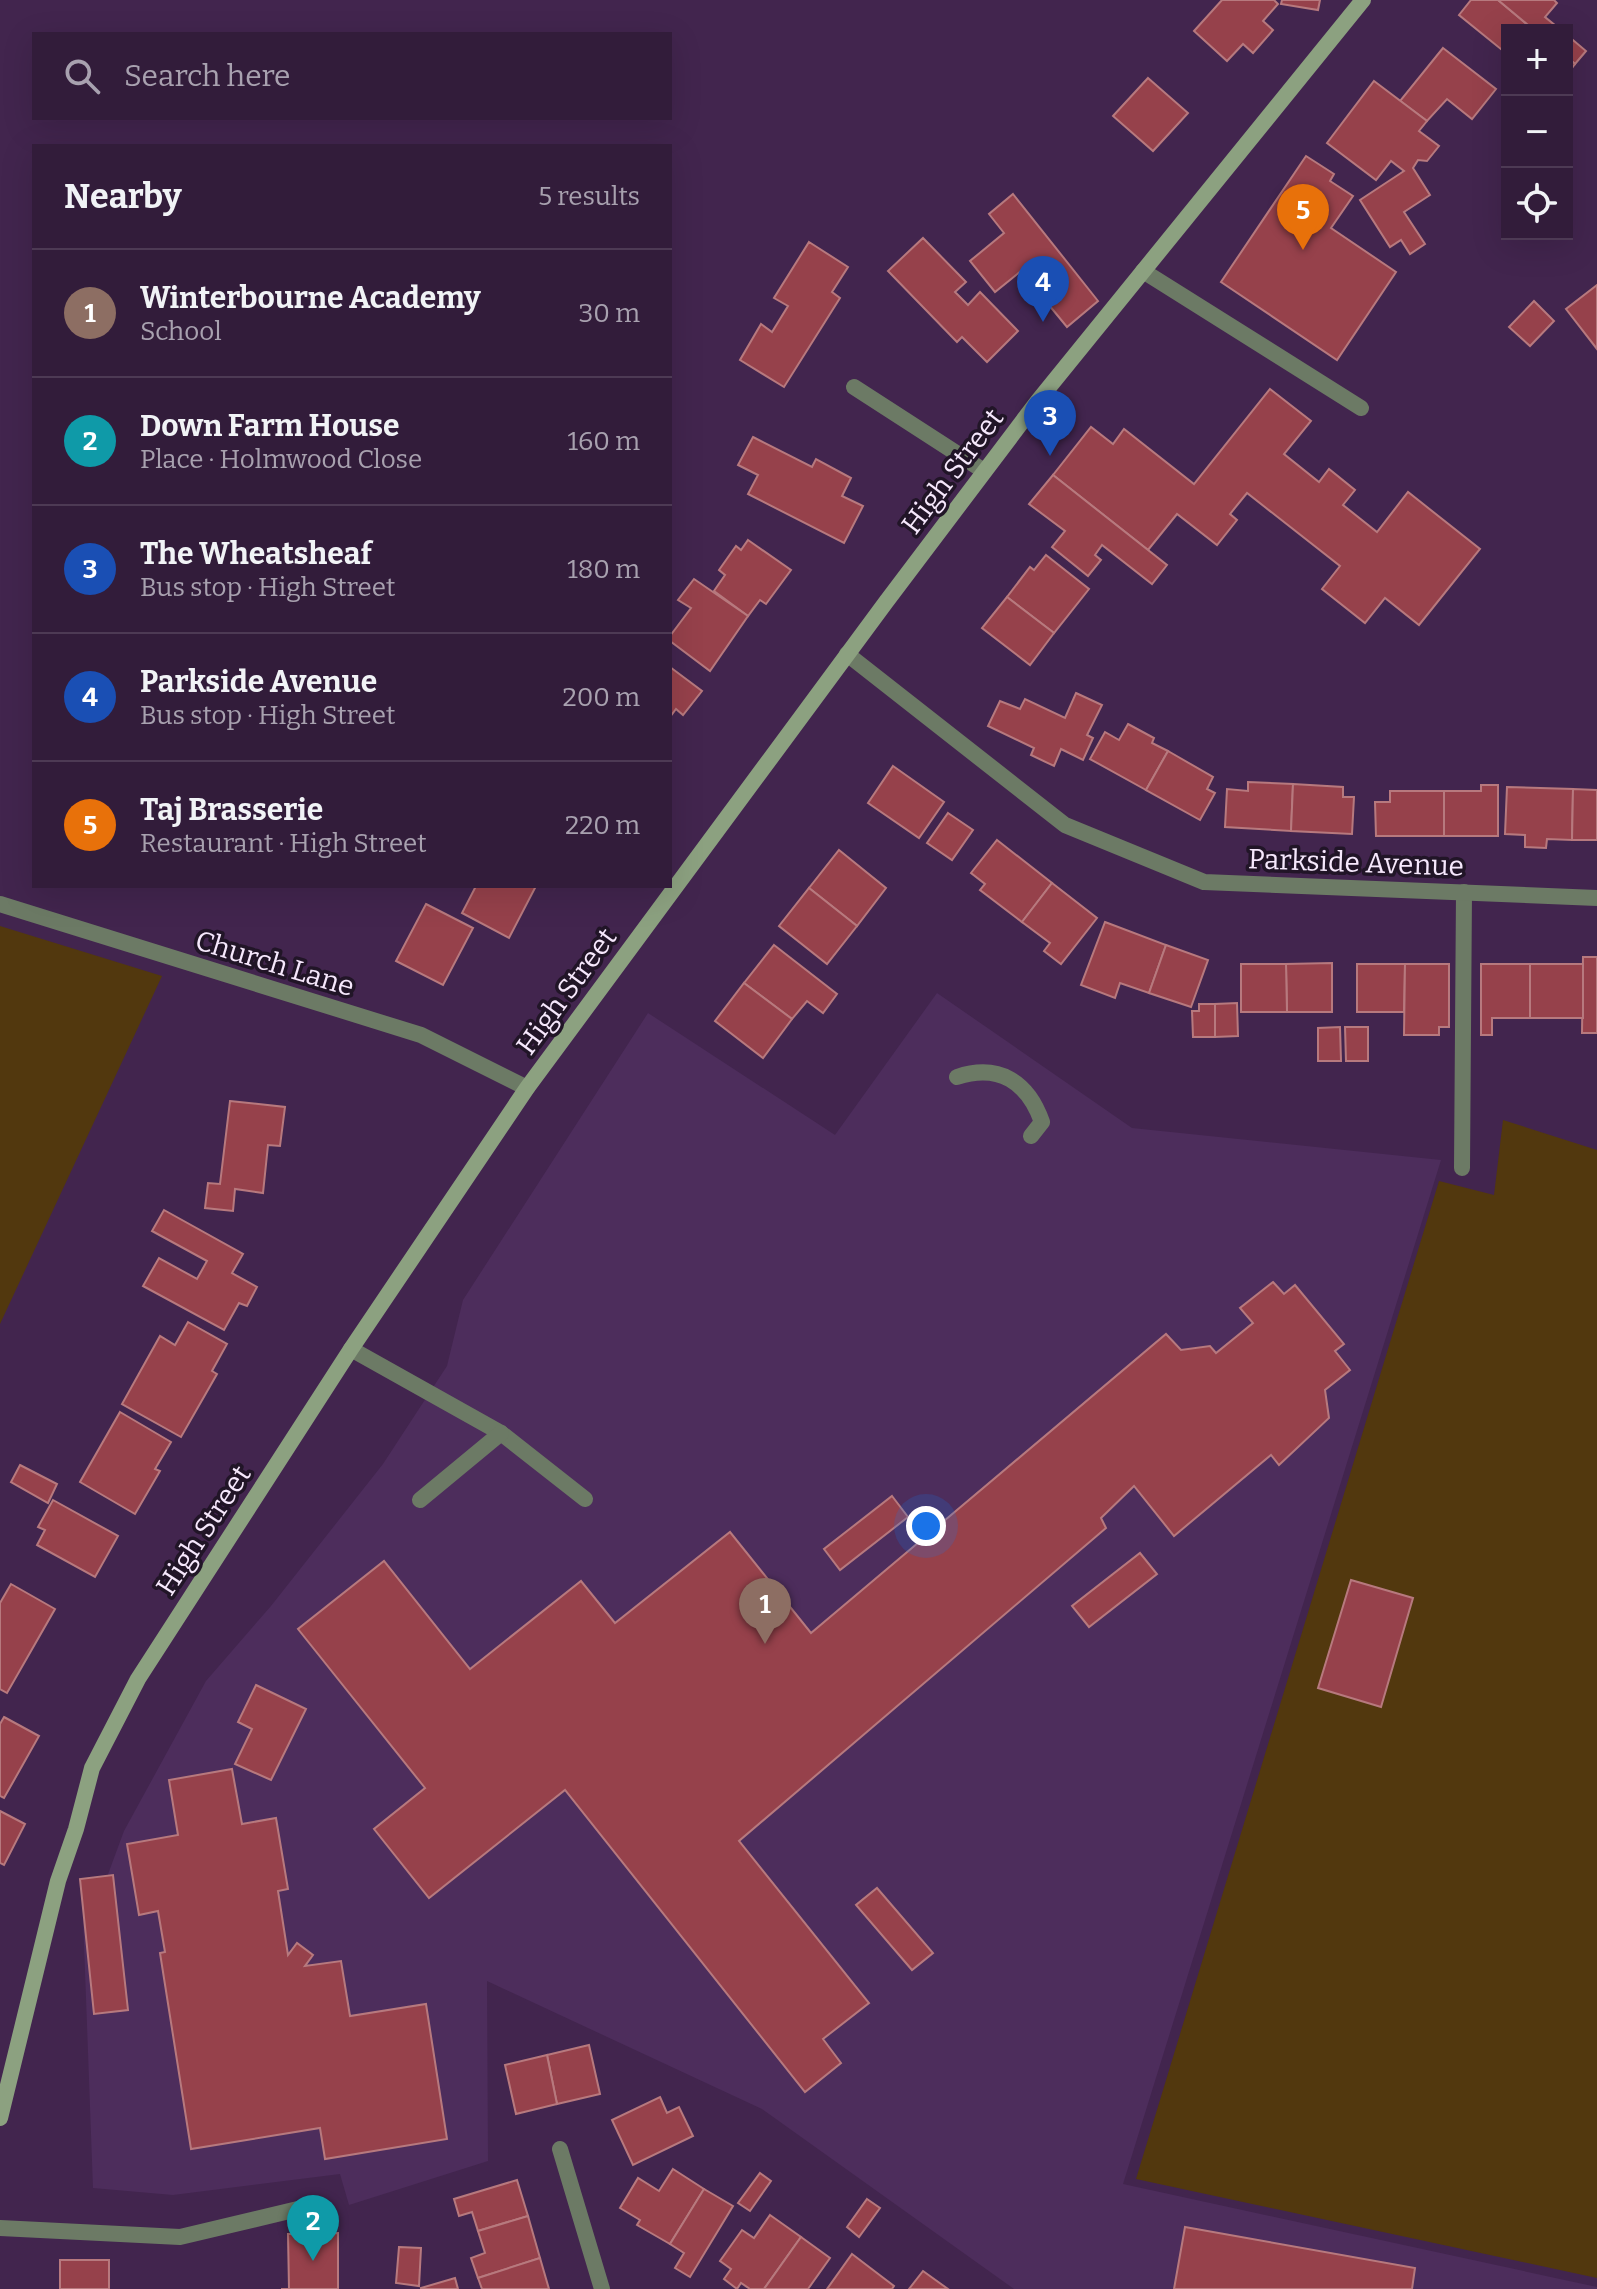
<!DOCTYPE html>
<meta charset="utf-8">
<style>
:root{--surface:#321c3a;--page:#3a2542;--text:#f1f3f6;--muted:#a8a1af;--line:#4d3a54;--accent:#95b2f1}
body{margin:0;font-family:Bitter,serif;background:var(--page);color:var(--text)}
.controls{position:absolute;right:24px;top:24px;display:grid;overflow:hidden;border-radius:0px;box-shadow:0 8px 32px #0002}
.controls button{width:72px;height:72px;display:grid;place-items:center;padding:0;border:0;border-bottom:2px solid var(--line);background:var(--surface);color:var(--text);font:40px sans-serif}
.you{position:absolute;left:926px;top:1526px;width:28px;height:28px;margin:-20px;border:6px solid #fff;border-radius:50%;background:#1a73e8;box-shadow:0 0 0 12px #1a73e833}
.badge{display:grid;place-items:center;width:52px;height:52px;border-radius:50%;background:var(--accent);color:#fff;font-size:26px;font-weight:700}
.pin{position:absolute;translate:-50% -66px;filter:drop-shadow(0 2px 4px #0008)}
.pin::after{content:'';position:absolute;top:42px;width:28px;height:24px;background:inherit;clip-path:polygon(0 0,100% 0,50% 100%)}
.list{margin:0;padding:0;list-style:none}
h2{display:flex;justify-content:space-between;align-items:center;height:104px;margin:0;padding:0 32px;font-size:34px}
h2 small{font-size:26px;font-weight:400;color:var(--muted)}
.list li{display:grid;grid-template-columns:52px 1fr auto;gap:24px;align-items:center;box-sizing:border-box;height:128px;padding:0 32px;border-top:2px solid var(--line)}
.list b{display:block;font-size:30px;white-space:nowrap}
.list p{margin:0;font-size:26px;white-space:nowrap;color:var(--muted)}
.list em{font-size:26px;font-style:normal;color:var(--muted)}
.icon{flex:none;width:44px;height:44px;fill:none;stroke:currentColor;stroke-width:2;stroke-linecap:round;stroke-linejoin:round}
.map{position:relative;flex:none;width:1597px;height:2289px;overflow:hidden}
.search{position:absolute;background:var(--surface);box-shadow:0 8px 32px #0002;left:32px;top:32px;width:640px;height:88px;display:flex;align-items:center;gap:20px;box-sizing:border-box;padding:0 28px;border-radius:0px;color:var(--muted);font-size:30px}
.panel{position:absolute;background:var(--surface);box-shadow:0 8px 32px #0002;left:32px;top:144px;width:640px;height:744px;border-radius:0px}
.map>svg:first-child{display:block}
.built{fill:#4d2d5c}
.green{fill:#52380e}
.building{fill:#96414b;stroke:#b7797e;stroke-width:2}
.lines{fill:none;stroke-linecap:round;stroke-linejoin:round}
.lane{stroke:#6c7a65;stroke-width:16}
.street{stroke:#6c7a65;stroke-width:16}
.secondary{stroke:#8ca180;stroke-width:16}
.labels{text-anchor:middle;stroke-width:7;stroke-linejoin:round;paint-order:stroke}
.street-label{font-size:28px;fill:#f6e8fc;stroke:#211527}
</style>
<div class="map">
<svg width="1597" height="2289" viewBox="0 0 1597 2289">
<rect width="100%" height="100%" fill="#42254e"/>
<polygon class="built" points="937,993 1132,1128 1441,1160 1123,2184 1597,2287 1597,2289 1014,2289 762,2109 487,1981 488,2161 349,2205 340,2174 173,2195 93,2188 82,1889 107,1877 124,1831 206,1681 271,1606 383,1464 447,1366 463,1300 648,1013 835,1135"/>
<g class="green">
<polygon points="0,926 162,976 0,1324"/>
<polygon points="1503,1120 1597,1150 1597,2278 1136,2179 1439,1181 1494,1195"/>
</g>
<g class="building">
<polygon points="1222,0 1274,0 1278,4 1263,21 1273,30 1253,53 1243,44 1227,61 1194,31"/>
<polygon points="1282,0 1320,0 1318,10 1281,4"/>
<polygon points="1471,0 1498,0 1534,30 1507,30 1507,54 1459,15"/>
<polygon points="1498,0 1554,0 1557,3 1545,17 1561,30 1534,30"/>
<polygon points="1567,35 1586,51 1575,64 1567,57"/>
<polygon points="1443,48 1496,89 1472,119 1447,99 1427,121 1400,101"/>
<polygon points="1567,57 1575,64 1567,75"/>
<polygon points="1148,78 1188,113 1153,151 1113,116"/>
<polygon points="1374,81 1427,121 1419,131 1439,146 1427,161 1418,160 1413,168 1430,195 1404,212 1425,244 1410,254 1401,240 1390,247 1360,200 1404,171 1391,161 1376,180 1327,143"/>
<polygon points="1306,156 1334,174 1330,181 1353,196 1331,228 1396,272 1337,360 1221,282"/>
<polygon points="1013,194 1098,301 1067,327 1021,271 995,292 970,261 1004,233 989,214"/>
<polygon points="923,238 966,282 955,292 968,305 980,292 1018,331 987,362 962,337 957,342 888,271"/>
<polygon points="809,242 848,267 832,292 840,298 784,387 740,360 761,324 772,332 788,306 774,298"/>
<polygon points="1597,285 1597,349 1566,309"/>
<polygon points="1534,301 1554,321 1530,346 1509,327"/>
<polygon points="1270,389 1311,421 1284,454 1319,482 1329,469 1355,490 1343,505 1377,532 1408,492 1480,549 1419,625 1385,598 1365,623 1322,589 1340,566 1247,493 1230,514 1237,520 1217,545 1177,514 1148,550 1053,475 1091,427 1113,444 1124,429 1194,484"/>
<polygon points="753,437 812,467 816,459 851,478 842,496 863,506 844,543 748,494 758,475 738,465"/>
<polygon points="1053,475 1167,565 1152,584 1102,545 1095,555 1101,560 1088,576 1052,547 1065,531 1029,504"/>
<polygon points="748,540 791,570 766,604 760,600 748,616 714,591 725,575 719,570 736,546 741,550"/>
<polygon points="1046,555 1089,589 1054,633 1007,597 1030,567 1034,570"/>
<polygon points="694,579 748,616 710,671 670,641 670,636 691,608 678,600"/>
<polygon points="1007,597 1054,633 1030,665 982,628"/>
<polygon points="670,667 702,691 683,715 676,709 670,717"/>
<polygon points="1076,693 1102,705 1087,735 1093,738 1083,760 1061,749 1054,766 1031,755 1034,748 988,726 1000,701 1020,709 1025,699 1065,718"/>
<polygon points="1128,724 1154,738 1152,743 1168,751 1146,790 1090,759 1105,732 1119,740"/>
<polygon points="1168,751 1213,777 1207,789 1215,793 1200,820 1146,790"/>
<polygon points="893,766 944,802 919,838 868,803"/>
<polygon points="1248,782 1293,784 1291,831 1225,827 1227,789 1248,791"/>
<polygon points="1293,784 1343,787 1343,797 1354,797 1352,834 1291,831"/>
<polygon points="1481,785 1498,785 1498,836 1444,836 1444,791 1481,791"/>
<polygon points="1507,787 1573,789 1572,840 1547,839 1546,848 1525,847 1525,835 1505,834"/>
<polygon points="1573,789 1597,790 1597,840 1572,840"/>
<polygon points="1390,791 1444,791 1444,836 1376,836 1375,802 1390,802"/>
<polygon points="948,813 973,830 952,860 927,843"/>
<polygon points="997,840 1052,883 1022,922 980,890 985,884 971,873"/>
<polygon points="839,850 886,888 857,926 809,888"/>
<polygon points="1052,883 1097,918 1061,964 1044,951 1050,943 1022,922"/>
<polygon points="476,886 536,886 509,938 462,913"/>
<polygon points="809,888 857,926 827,964 779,926"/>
<polygon points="426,904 473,928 443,985 396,961"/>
<polygon points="1105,922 1166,945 1149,993 1120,983 1115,998 1081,985"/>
<polygon points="774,945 837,994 823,1013 807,1001 792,1019 744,983"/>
<polygon points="1166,945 1208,960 1191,1007 1149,993"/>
<polygon points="1583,957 1597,957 1597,1033 1582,1033"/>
<polygon points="1332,963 1332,1012 1287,1012 1286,964"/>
<polygon points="1241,964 1286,964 1287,1012 1241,1012"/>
<polygon points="1357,964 1405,964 1404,1012 1357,1012"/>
<polygon points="1405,964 1449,964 1449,1027 1439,1027 1439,1035 1404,1035"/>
<polygon points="1481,964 1530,964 1530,1018 1492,1018 1492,1035 1481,1035"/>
<rect x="1530" y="964" width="53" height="54"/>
<polygon points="744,983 792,1019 763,1058 715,1021"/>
<polygon points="1237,1003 1238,1036 1215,1037 1215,1004"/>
<polygon points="1199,1004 1215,1004 1215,1037 1193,1037 1192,1011 1199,1011"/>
<polygon points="1340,1027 1341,1061 1318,1061 1318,1028"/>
<polygon points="1345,1027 1368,1027 1368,1061 1346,1061"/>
<polygon points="230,1101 285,1107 280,1146 268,1145 263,1193 235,1189 233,1211 205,1208 208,1183 220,1184"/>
<polygon points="164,1210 243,1254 232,1273 257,1287 247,1306 239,1303 224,1330 143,1286 159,1258 197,1279 207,1261 152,1231"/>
<polygon points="1273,1282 1284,1294 1295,1285 1344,1344 1335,1351 1350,1370 1325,1390 1329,1418 1279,1465 1271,1455 1174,1536 1134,1486 1101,1518 1106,1528 739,1841 869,2003 823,2039 841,2063 805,2092 565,1790 429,1898 374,1829 425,1788 298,1629 384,1561 470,1669 581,1581 615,1623 730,1532 811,1633 1166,1334 1181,1350 1210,1346 1216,1353 1253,1323 1240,1308"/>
<polygon points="188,1322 227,1344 212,1371 217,1374 181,1437 122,1404 160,1336 175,1345"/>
<polygon points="120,1412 171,1442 155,1469 160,1471 135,1514 80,1482"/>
<polygon points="20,1465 57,1484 48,1503 11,1482"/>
<polygon points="892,1496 908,1517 840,1570 824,1549"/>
<polygon points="53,1500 118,1536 95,1577 37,1545 45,1530 38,1527"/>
<polygon points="1140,1553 1157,1574 1089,1627 1072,1606"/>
<polygon points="1351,1580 1413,1598 1381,1707 1318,1688"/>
<polygon points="11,1584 55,1609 7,1693 0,1689 0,1603"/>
<polygon points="256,1685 306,1709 271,1780 235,1764 252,1729 238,1722"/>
<polygon points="4,1717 39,1736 4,1798 0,1796 0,1724"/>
<polygon points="232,1769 242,1824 276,1818 288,1889 278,1891 288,1955 297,1943 313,1955 305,1966 341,1961 350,2016 426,2004 447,2139 325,2159 320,2128 191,2149 160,1953 165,1952 158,1911 139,1915 127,1844 178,1835 169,1780"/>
<polygon points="0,1811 25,1824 4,1865 0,1863"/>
<polygon points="113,1875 128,2010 94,2014 80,1879"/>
<polygon points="877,1888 933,1953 912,1970 856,1905"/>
<polygon points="589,2045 600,2094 557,2104 547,2055"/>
<polygon points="547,2055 557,2104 516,2114 505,2065"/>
<polygon points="660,2097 667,2113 679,2107 693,2136 633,2165 612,2120"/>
<polygon points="673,2169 704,2189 670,2244 637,2225 640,2220 620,2208 638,2178 659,2191"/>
<polygon points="760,2173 771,2181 750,2211 738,2203"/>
<polygon points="517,2180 528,2216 478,2231 472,2212 459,2216 454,2199"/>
<polygon points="704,2189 733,2206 690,2277 675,2268 684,2253 670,2244"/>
<polygon points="867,2199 880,2208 859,2237 847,2227"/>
<polygon points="770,2215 801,2237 764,2289 750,2289 741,2283 737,2289 724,2279 731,2269 720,2261 742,2230 754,2238"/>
<polygon points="528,2216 540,2258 478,2278 471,2258 485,2253 478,2231"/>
<polygon points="1185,2227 1415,2268 1412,2289 1174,2289"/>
<polygon points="338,2233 338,2289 281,2289 289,2289 288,2234"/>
<polygon points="801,2237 830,2258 808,2289 764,2289"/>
<polygon points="399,2247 421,2248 419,2286 396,2283"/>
<polygon points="852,2254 894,2286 892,2289 827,2289"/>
<polygon points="540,2258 549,2289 482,2289 478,2278"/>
<rect x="60" y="2260" width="49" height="29"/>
<polygon points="923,2271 948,2289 909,2289"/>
<polygon points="455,2278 458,2289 421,2289 421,2288"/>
</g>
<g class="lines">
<g class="lane">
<polyline points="1143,271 1361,408"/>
<polyline points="854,387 984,471"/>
<path d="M957 1077C999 1063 1028 1082 1042 1122L1031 1136"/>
<polyline points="1462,1168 1464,892"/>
<polyline points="351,1349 501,1433 585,1499"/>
<polyline points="420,1500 501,1433"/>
<polyline points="0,2228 180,2237 302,2208"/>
</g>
<g class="street">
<polyline points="847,654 1065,825 1204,882 1597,898"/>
<polyline points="0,904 421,1035 527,1088"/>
<polyline points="560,2149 602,2289"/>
</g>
<polyline class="secondary" points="0,2118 58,1881 76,1829 92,1768 138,1679 351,1349 527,1088 886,602 1037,402 1363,0"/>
</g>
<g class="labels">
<g class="street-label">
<text transform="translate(952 471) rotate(-53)" y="10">High Street</text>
<text transform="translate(1356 862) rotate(2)" y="10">Parkside Avenue</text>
<text transform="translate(275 963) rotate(17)" y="10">Church Lane</text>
<text transform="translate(566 991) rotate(-54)" y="10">High Street</text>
<text transform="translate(203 1530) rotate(-57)" y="10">High Street</text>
</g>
</g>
</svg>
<div class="controls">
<button>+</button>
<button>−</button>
<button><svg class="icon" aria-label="locate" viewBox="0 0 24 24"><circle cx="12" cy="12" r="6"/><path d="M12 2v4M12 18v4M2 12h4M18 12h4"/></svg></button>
</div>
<div class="you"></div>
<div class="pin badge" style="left:765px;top:1644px;background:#8d6e63">1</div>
<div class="pin badge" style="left:313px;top:2261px;background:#0f9aa8">2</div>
<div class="pin badge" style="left:1050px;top:456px;background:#1a4fb4">3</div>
<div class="pin badge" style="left:1043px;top:322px;background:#1a4fb4">4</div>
<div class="pin badge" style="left:1303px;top:250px;background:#e8710a">5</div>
<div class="search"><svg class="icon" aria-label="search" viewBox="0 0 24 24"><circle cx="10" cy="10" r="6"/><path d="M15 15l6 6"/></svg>Search here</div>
<section class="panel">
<h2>Nearby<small>5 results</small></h2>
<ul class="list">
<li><span class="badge" style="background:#8d6e63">1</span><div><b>Winterbourne Academy</b><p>School</p></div><em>30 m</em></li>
<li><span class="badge" style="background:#0f9aa8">2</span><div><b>Down Farm House</b><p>Place · Holmwood Close</p></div><em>160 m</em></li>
<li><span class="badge" style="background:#1a4fb4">3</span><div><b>The Wheatsheaf</b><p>Bus stop · High Street</p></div><em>180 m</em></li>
<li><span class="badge" style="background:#1a4fb4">4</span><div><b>Parkside Avenue</b><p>Bus stop · High Street</p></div><em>200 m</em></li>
<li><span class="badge" style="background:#e8710a">5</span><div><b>Taj Brasserie</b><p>Restaurant · High Street</p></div><em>220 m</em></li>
</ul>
</section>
</div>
